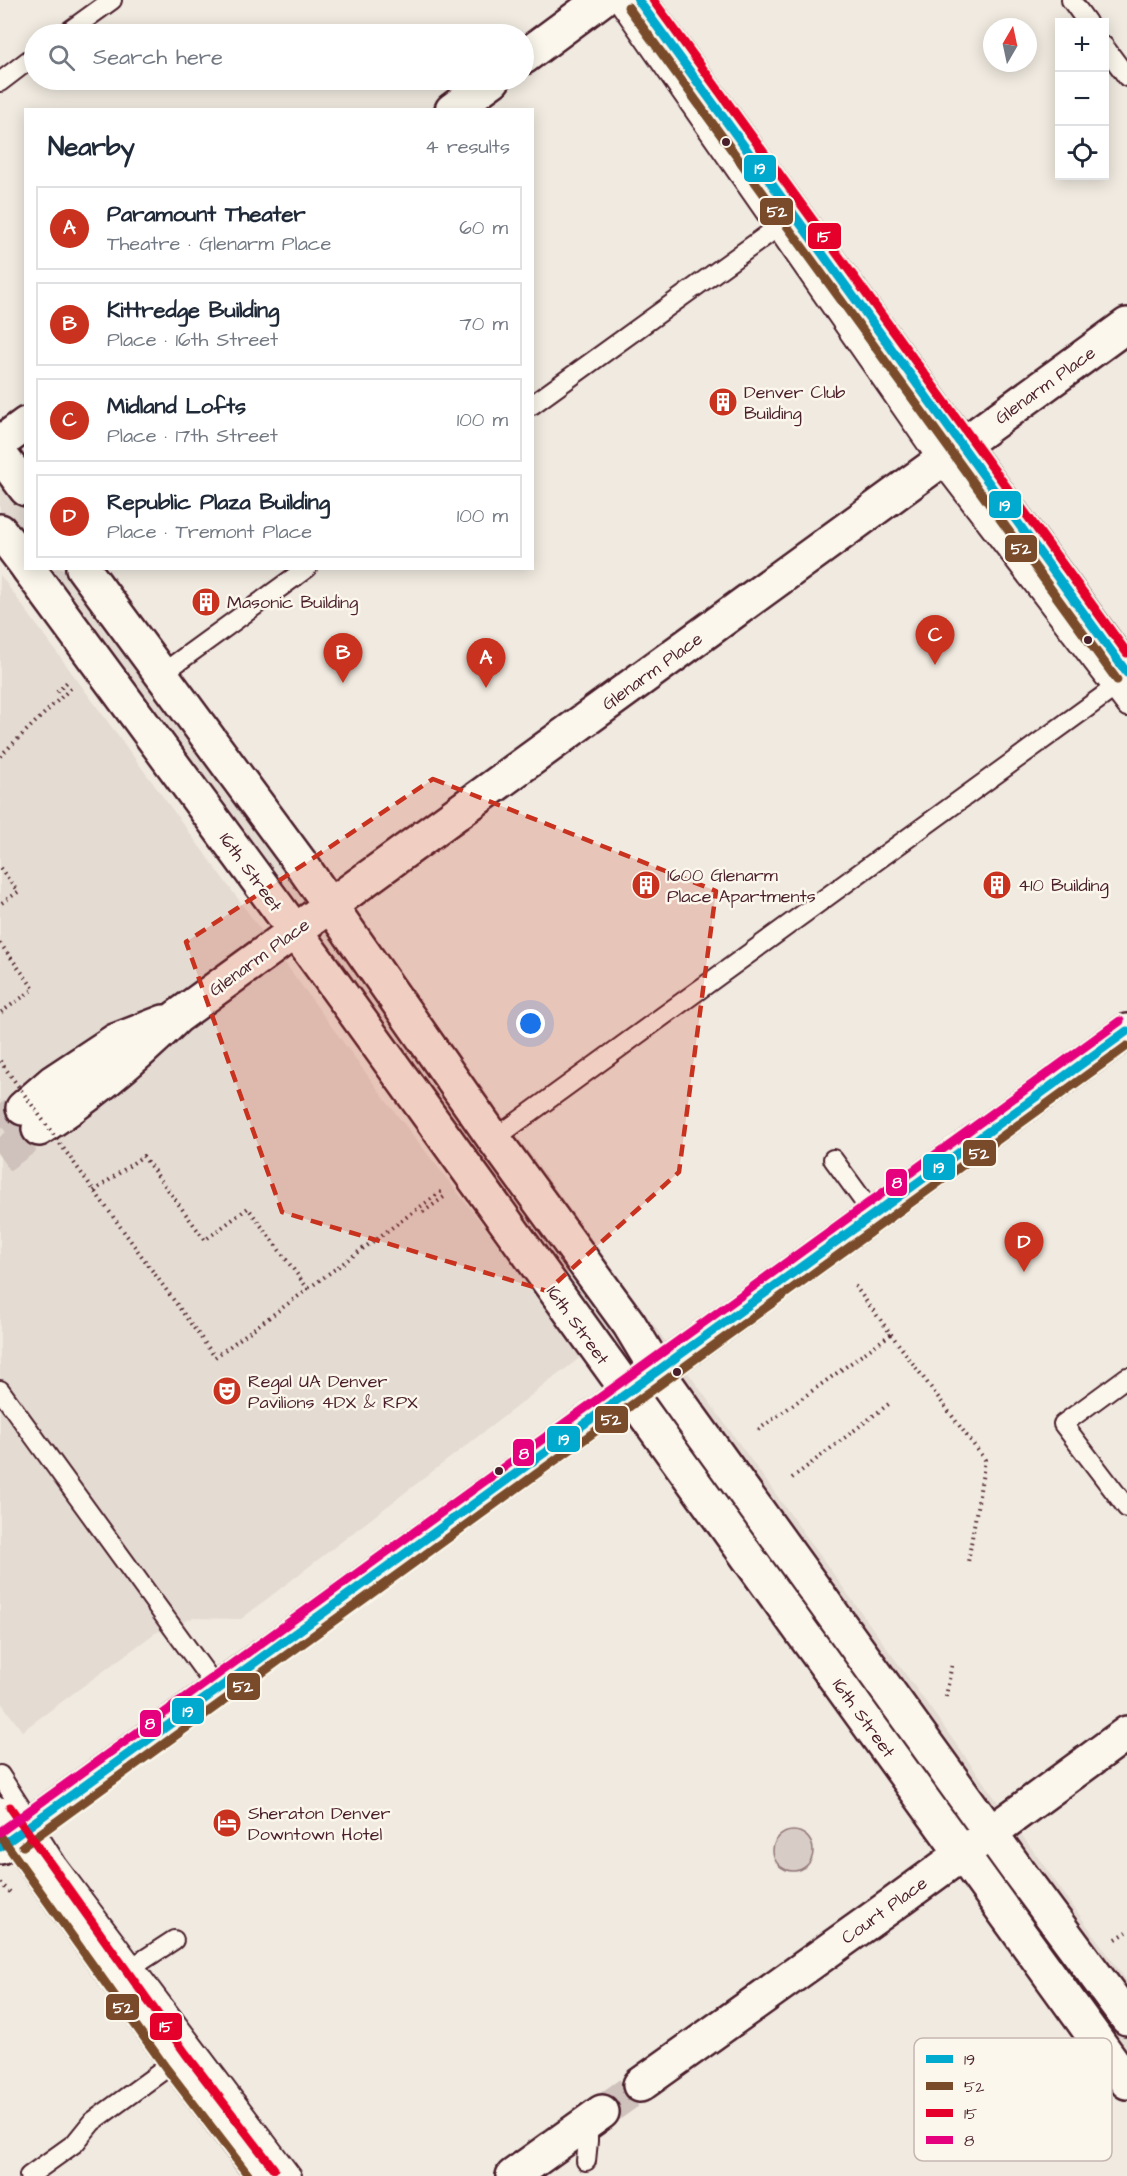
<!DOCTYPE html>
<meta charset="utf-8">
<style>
:root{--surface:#fff;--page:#f2f2f3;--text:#1f2937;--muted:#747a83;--line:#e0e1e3;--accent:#c8321e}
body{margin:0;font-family:"Architects Daughter",sans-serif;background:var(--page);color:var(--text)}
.controls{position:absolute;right:18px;top:18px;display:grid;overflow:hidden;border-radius:0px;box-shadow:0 3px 15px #0003}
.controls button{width:54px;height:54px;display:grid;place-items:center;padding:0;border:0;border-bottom:2px solid var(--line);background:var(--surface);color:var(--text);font:30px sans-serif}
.compass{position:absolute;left:983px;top:18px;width:54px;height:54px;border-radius:50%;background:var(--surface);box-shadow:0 3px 15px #0003;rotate:9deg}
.you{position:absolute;left:531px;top:1024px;width:21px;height:21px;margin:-15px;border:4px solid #fff;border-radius:50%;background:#1a73e8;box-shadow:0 0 0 9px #1a73e833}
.badge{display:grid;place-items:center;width:39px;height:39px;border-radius:50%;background:var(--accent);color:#fff;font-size:20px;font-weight:700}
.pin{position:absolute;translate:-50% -50px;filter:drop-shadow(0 2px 3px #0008)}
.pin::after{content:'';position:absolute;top:32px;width:21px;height:18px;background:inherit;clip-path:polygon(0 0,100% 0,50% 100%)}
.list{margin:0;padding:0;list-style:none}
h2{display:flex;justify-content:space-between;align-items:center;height:78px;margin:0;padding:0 24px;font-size:26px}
h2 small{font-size:20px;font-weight:400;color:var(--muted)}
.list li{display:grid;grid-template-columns:39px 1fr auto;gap:18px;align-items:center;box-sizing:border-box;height:84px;margin:0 12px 12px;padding:0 12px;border:2px solid var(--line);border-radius:0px}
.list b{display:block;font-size:22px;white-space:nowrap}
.list p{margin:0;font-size:20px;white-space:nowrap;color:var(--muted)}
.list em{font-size:20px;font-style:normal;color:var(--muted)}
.icon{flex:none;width:33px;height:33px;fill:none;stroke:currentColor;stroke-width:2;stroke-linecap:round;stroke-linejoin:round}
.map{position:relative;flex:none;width:1127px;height:2176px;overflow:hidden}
.search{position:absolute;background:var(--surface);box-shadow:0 3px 15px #0003;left:24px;top:24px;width:510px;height:66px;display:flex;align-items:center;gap:15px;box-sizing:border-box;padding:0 21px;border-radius:33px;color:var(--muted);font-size:22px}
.panel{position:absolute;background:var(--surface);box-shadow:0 3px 15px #0003;left:24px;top:108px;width:510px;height:462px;border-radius:0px}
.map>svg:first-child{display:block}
.built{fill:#e4dbd2}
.green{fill:#d8ccc6;stroke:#917678;stroke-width:1.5}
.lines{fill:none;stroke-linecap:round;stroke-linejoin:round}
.street-tunnel{stroke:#cfc1bc;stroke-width:33;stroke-dasharray:33 16;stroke-linecap:butt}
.secondary-tunnel{stroke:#cfc1bc;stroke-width:33;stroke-dasharray:33 16;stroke-linecap:butt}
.lane-casing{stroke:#4a1f2b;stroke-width:22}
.street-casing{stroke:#4a1f2b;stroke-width:38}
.secondary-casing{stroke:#4a1f2b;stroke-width:38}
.path{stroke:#4a1f2b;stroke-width:4;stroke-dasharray:1.5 4.5;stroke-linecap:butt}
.lane{stroke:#fbf7ec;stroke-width:18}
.street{stroke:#fbf7ec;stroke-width:33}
.secondary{stroke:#fbf7ec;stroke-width:33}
.path-bridge{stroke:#4a1f2b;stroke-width:4;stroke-dasharray:1.5 4.5;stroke-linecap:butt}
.bus-1-casing{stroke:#fbf7ec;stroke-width:14}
.bus-2-casing{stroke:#fbf7ec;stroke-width:14}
.bus-3-casing{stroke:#fbf7ec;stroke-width:14}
.bus-4-casing{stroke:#fbf7ec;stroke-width:14}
.bus-1{stroke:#00a9ce;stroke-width:9}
.bus-2{stroke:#7a4b2a;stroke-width:9}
.bus-3{stroke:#e4002b;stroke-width:9}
.bus-4{stroke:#e5007d;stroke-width:9}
.marked{fill:#c8321e;fill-opacity:0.2;stroke:#c8321e;stroke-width:4.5;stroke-dasharray:12 8;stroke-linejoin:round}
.bus-dot{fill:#4a1f2b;stroke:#fbf7ec;stroke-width:2}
.labels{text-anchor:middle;stroke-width:5;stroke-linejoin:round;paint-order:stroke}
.street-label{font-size:18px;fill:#4a1f2b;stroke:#fbf7ec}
.poi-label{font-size:18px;fill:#4a1f2b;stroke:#fbf7ec;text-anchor:start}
.key{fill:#fbf7ec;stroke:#c6b6b2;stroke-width:1.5}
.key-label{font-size:16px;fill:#4a1f2b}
.line-badge{stroke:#fbf7ec;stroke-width:2}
.badge-label{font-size:16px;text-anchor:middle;font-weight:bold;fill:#fff}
</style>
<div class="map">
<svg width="1127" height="2176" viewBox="0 0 1127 2176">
<rect width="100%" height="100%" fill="#f0eae0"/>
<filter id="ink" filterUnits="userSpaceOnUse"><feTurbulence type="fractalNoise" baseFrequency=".0167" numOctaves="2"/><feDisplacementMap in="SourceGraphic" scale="12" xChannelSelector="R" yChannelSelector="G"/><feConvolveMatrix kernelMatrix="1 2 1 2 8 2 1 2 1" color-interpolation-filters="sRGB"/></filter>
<g filter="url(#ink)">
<polygon class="built" points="0,419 25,454 26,568 108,569 1127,1981 1127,2103 582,1356 241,1619 193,1618 155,1633 22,1731 0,1701 0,575 390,1106 541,1299 0,556"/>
<circle class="green" cx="793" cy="1851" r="20"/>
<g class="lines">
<g class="street-tunnel">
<polyline points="0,1124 23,1108"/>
<polyline points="0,1157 39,1129"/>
</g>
<polyline class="secondary-tunnel" points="602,2112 640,2085"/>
<g class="lane-casing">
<g id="lane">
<polyline points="617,0 939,462 1127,707"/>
<polyline points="1071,0 1087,22"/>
<polyline points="65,34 112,0"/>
<polyline points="1104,46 1127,77"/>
<polyline points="0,82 34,56"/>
<polyline points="532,405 785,222"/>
<polyline points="160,675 307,568"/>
<polyline points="494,1139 1121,683"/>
<polyline points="833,1159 873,1214"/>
<polyline points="1127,1377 1063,1424 1127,1508"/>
<polyline points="0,1390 218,1690"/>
<polyline points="0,1775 57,1864 292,2176"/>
<polyline points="134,1966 174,1940"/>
<polyline points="586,2161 588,2141 588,2122"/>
<polyline points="29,2176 75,2143 92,2122 176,2061"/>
</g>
</g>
<g class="street-casing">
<g id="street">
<polyline points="0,454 26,489"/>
<polyline points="0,531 26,565"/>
<polyline points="28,568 323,969 1127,2082"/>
<polyline points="83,568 299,861 494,1139 629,1324 658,1372 685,1410 1018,1871 1127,2018"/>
<polyline points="23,1108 53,1082 115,1041 164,1022"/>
<path d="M39 1129C90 1097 134 1059 177 1017L961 446"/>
</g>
</g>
<g class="secondary-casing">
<g id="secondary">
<polyline points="638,0 1127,673"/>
<polyline points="524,57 601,0"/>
<polyline points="452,110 493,80"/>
<polyline points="0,443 26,424"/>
<polyline points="961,446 1127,325"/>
<polyline points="0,1814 176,2061 264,2176"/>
<polyline points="0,1847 1127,1031"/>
<polyline points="640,2085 892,1905 1127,1733"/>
<polyline points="513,2176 602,2112"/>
</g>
</g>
<g class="path">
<polyline points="57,692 67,682"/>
<polyline points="0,756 73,686"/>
<polyline points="0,868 18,892 0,904"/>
<polyline points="0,943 34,989 0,1013"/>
<polyline points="423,1212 444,1197"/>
<polyline points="855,1286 985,1460 968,1562"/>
<polyline points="309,1288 442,1191"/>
<polyline points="215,1357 308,1289"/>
<polyline points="758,1430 891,1334"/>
<polyline points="792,1478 890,1403"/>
<polyline points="946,1697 952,1663"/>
<polyline points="0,1883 10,1892"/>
<polyline points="1116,1939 1127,1932"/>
</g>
<use href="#lane" class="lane"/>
<use href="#street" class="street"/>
<use href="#secondary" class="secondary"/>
<g class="path-bridge">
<polyline points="0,1061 215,1357"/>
<polyline points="94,1191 143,1156 205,1240 248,1208 308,1289"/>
</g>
<g class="bus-1-casing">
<g id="bus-1">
<polyline points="638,0 1127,673"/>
<polyline points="0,1847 1127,1031"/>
</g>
</g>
<g class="bus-2-casing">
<g id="bus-2">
<polyline points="628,7 1117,680"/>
<polyline points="0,1835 166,2068 249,2176"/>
<polyline points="23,1846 1127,1046"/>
</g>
</g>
<g class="bus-3-casing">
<g id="bus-3">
<polyline points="653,0 1127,653"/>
<polyline points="10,1807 186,2054 274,2169"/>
</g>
</g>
<g class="bus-4-casing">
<polyline id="bus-4" points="0,1832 1120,1021"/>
</g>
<use href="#bus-1" class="bus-1"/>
<use href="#bus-2" class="bus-2"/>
<use href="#bus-3" class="bus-3"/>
<use href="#bus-4" class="bus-4"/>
</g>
</g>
<path class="marked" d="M433 779 716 891 679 1172 547 1291 282 1212 186 942Z"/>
<defs>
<g id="building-disc" transform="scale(1.5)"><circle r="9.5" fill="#c8321e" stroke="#fbf7ec"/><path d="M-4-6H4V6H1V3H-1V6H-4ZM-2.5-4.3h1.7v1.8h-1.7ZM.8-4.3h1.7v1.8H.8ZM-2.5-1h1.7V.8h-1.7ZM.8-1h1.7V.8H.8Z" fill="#fff"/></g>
<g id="theatre-disc" transform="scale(1.5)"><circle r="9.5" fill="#c8321e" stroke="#fbf7ec"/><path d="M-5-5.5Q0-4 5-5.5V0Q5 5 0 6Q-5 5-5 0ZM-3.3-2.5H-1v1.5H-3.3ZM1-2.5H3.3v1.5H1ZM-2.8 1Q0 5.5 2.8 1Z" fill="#fff"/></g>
<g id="hotel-disc" transform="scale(1.5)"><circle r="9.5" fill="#c8321e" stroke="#fbf7ec"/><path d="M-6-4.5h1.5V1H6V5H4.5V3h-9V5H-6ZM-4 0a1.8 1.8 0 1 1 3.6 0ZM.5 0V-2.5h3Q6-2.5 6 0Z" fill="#fff"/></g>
</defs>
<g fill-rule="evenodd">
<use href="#building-disc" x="723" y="402"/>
<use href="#building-disc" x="206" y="602"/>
<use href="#building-disc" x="646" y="885"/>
<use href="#building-disc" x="997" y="885"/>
<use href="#theatre-disc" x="227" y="1391"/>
<use href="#hotel-disc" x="227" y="1823"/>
</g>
<g class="bus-dot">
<circle cx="726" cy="142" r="5"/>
<circle cx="1088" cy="640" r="5"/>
<circle cx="677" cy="1372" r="5"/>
<circle cx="499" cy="1471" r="5"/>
</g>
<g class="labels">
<g class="street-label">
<text transform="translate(1045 385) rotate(-36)" y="6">Glenarm Place</text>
<text transform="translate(652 671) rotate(-36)" y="6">Glenarm Place</text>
<text transform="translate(251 872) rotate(54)" y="6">16th Street</text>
<text transform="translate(259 957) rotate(-36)" y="6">Glenarm Place</text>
<text transform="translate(578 1325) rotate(54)" y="6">16th Street</text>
<text transform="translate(864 1718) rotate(54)" y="6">16th Street</text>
<text transform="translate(884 1910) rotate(-36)" y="6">Court Place</text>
</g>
<g class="poi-label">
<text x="744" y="398">Denver Club<tspan x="744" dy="21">Building</tspan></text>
<text x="227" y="608">Masonic Building</text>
<text x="667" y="881">1600 Glenarm<tspan x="667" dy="21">Place Apartments</tspan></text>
<text x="1018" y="891">410 Building</text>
<text x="248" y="1387">Regal UA Denver<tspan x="248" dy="21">Pavilions 4DX &amp; RPX</tspan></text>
<text x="248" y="1819">Sheraton Denver<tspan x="248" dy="21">Downtown Hotel</tspan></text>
</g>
</g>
<rect x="914" y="2038" width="198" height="123" rx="9" class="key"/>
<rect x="926" y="2055" width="27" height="8" fill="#00a9ce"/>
<rect x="926" y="2082" width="27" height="8" fill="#7a4b2a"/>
<rect x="926" y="2109" width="27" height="8" fill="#e4002b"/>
<rect x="926" y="2136" width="27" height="8" fill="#e5007d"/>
<g class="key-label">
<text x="964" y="2065">19</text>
<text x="964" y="2092">52</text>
<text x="964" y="2119">15</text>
<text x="964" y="2146">8</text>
</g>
<g class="line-badge">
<rect x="743" y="154" width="34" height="29" rx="6" fill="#00a9ce"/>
<rect x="759" y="197" width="35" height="29" rx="6" fill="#7a4b2a"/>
<rect x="807" y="222" width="35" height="28" rx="6" fill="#e4002b"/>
<rect x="988" y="490" width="34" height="29" rx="6" fill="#00a9ce"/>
<rect x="1004" y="534" width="34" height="29" rx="6" fill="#7a4b2a"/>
<rect x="962" y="1139" width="35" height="28" rx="6" fill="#7a4b2a"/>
<rect x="922" y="1153" width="34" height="28" rx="6" fill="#00a9ce"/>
<rect x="885" y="1168" width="23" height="29" rx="6" fill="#e5007d"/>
<rect x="594" y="1405" width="35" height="29" rx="6" fill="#7a4b2a"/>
<rect x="546" y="1425" width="35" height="28" rx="6" fill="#00a9ce"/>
<rect x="512" y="1438" width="23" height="29" rx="6" fill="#e5007d"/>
<rect x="226" y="1672" width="35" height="29" rx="6" fill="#7a4b2a"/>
<rect x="171" y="1697" width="34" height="28" rx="6" fill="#00a9ce"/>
<rect x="139" y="1709" width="23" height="29" rx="6" fill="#e5007d"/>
<rect x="105" y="1993" width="35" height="28" rx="6" fill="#7a4b2a"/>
<rect x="149" y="2012" width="34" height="29" rx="6" fill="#e4002b"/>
</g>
<g class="badge-label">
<text x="760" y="174">19</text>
<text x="777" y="217">52</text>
<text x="824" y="242">15</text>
<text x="1005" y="511">19</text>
<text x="1021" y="554">52</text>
<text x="979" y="1159">52</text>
<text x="939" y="1173">19</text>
<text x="897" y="1188">8</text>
<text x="611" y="1425">52</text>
<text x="564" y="1445">19</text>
<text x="524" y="1459">8</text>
<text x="243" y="1692">52</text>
<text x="188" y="1717">19</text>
<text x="150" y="1729">8</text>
<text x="123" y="2013">52</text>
<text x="166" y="2032">15</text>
</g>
</svg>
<div class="controls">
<button>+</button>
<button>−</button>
<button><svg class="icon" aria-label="locate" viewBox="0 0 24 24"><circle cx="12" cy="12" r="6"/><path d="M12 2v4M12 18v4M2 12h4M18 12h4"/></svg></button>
</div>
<svg class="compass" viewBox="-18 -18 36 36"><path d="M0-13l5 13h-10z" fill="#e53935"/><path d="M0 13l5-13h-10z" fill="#747a83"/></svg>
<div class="you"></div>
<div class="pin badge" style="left:486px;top:688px">A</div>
<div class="pin badge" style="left:343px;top:683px">B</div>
<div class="pin badge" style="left:935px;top:665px">C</div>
<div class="pin badge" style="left:1024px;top:1272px">D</div>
<div class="search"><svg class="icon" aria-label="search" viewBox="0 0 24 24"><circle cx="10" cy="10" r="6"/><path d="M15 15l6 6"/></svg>Search here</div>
<section class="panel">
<h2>Nearby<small>4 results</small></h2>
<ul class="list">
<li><span class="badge">A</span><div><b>Paramount Theater</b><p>Theatre · Glenarm Place</p></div><em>60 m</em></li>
<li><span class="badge">B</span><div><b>Kittredge Building</b><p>Place · 16th Street</p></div><em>70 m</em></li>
<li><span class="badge">C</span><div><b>Midland Lofts</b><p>Place · 17th Street</p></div><em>100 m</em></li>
<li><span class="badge">D</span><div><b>Republic Plaza Building</b><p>Place · Tremont Place</p></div><em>100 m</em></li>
</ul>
</section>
</div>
